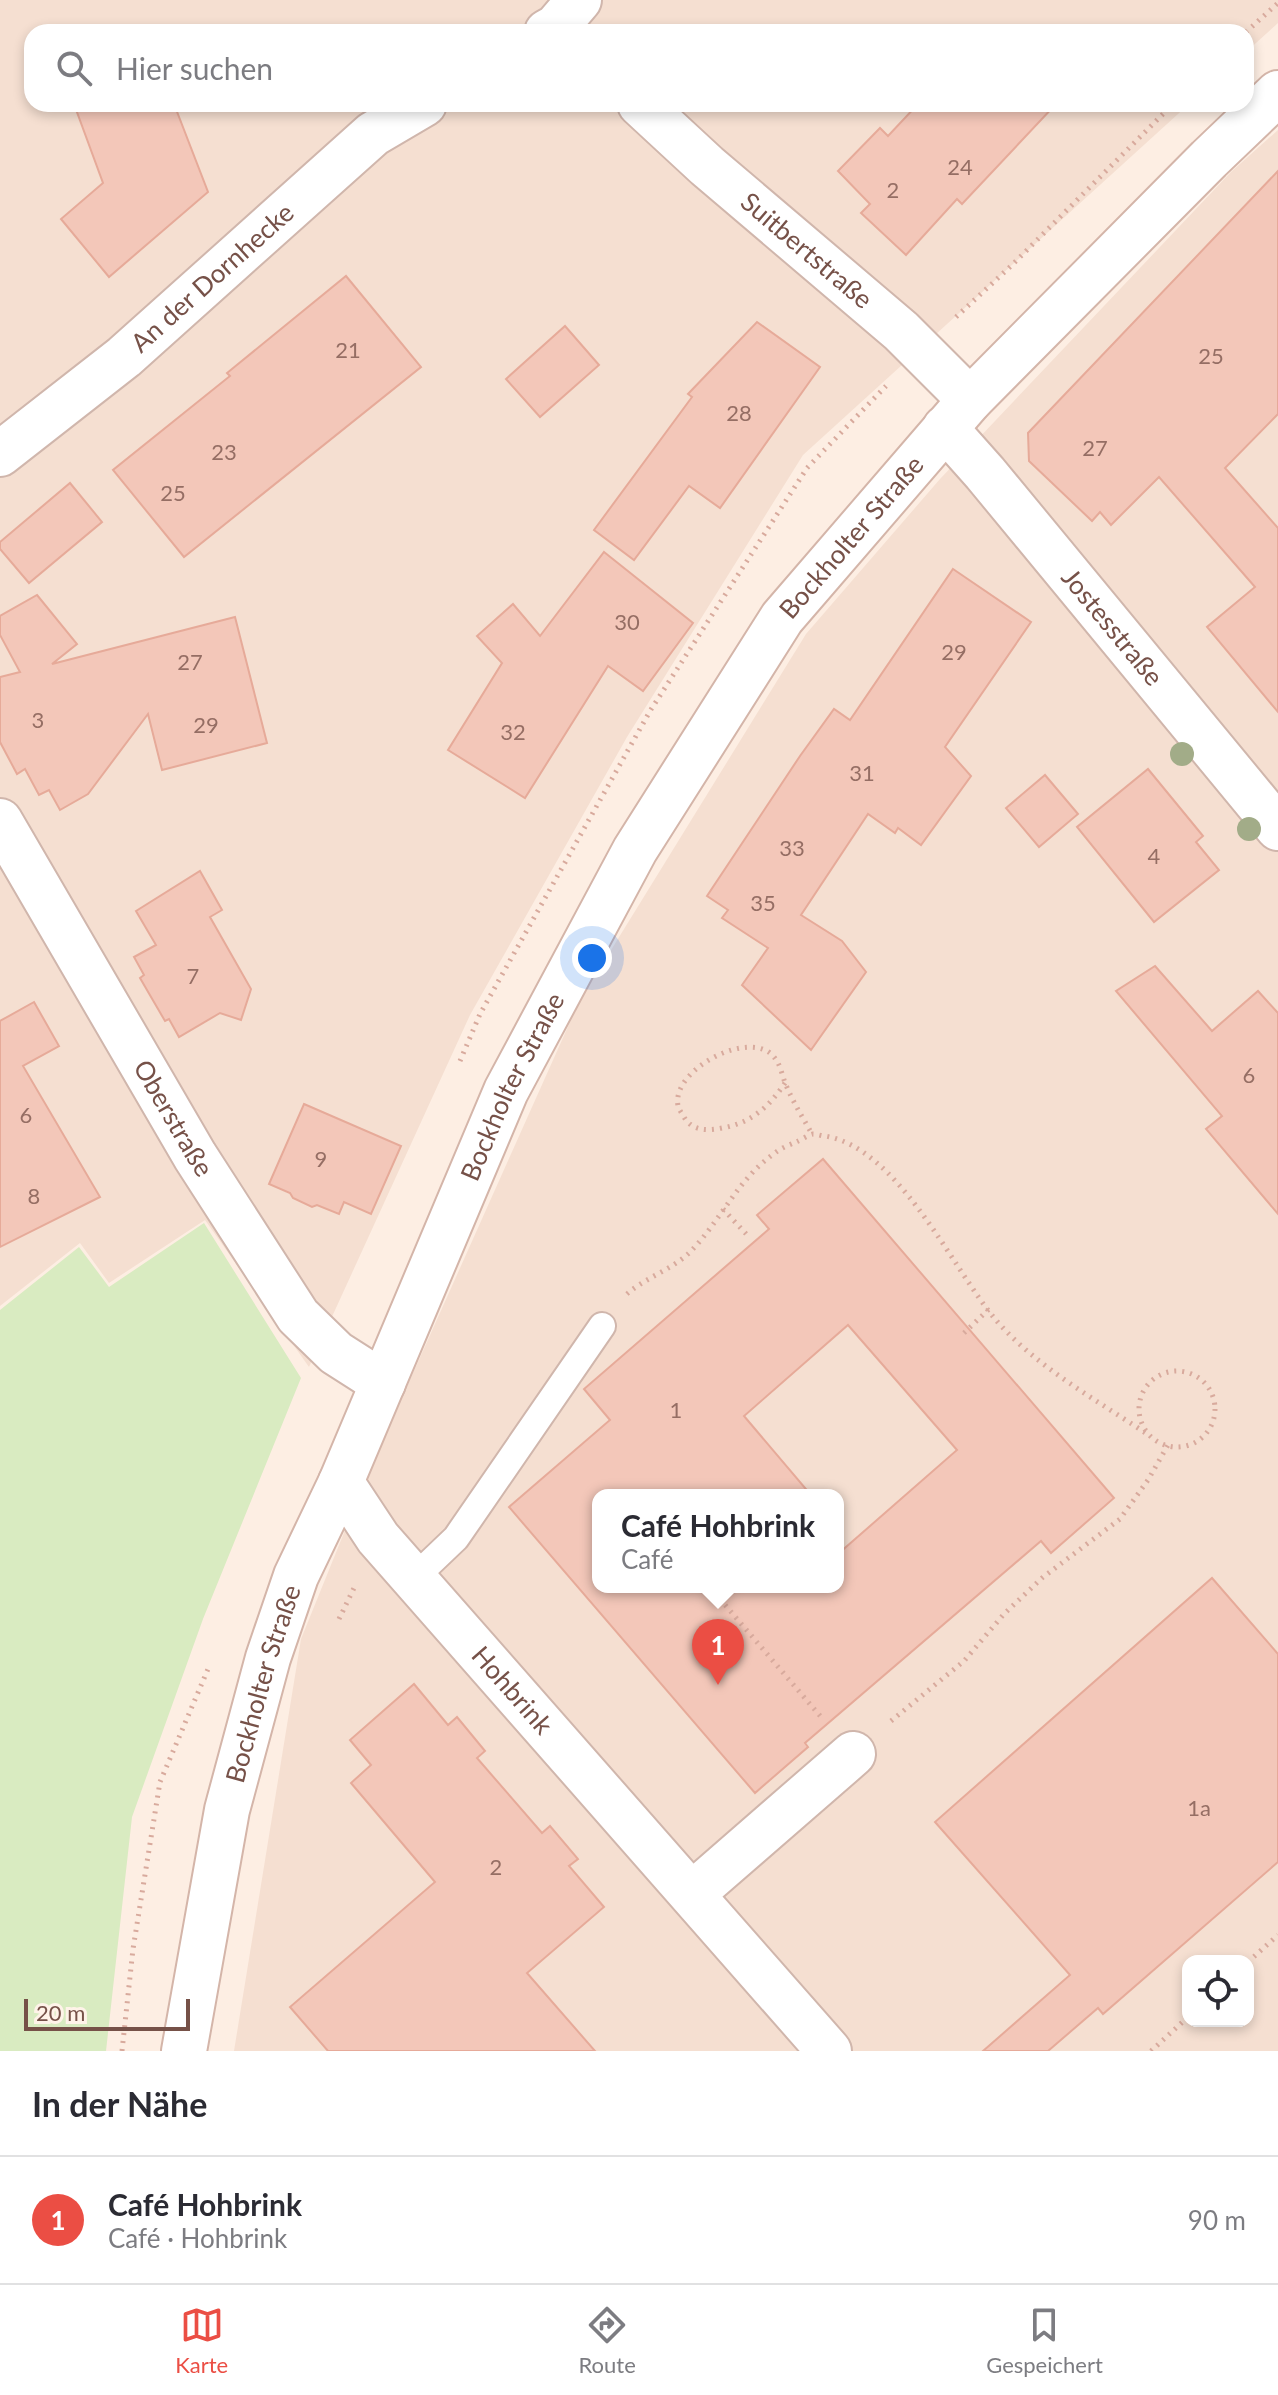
<!DOCTYPE html>
<html lang="de">
<meta charset="utf-8">
<style>
:root{--surface:#fff;--page:#f2f2f3;--text:#2b2b33;--muted:#7c7c81;--line:#e1e1e2;--accent:#eb4e44}
body{margin:0;font-family:Lato,sans-serif;background:var(--page);color:var(--text)}
.controls{position:absolute;right:24px;bottom:24px;display:grid;overflow:hidden;border-radius:16px;box-shadow:0 4px 12px #0003}
.controls button{width:72px;height:72px;display:grid;place-items:center;padding:0;border:0;border-bottom:2px solid var(--line);background:var(--surface);color:var(--text);font:40px sans-serif}
.scale{position:absolute;left:24px;bottom:20px;width:166px;box-sizing:border-box;padding-left:8px;border:4px solid #765148;border-top:0;font-size:22px;line-height:28px;white-space:nowrap;color:#765148;-webkit-text-stroke:6px #fff3e9;paint-order:stroke}
.you{position:absolute;left:592px;top:958px;width:28px;height:28px;margin:-20px;border:6px solid #fff;border-radius:50%;background:#1a73e8;box-shadow:0 0 0 12px #1a73e833}
.badge{display:grid;place-items:center;width:52px;height:52px;border-radius:50%;background:var(--accent);color:#fff;font-size:26px;font-weight:700}
.pin{position:absolute;translate:-50% -66px;filter:drop-shadow(0 2px 4px #0008)}
.pin::after{content:'';position:absolute;top:42px;width:28px;height:24px;background:inherit;clip-path:polygon(0 0,100% 0,50% 100%)}
.popup{position:absolute;left:592px;top:1489px;width:252px;height:104px;box-sizing:border-box;display:grid;place-content:center;border-radius:16px;background:var(--surface);filter:drop-shadow(0 2px 6px #0005);font-size:26px;white-space:nowrap;color:var(--muted)}
.popup b{font-size:30px;color:var(--text)}
.popup::after{content:'';position:absolute;left:50%;top:100%;margin-left:-16px;border:16px solid transparent;border-top-color:var(--surface)}
.list{margin:0;padding:0;list-style:none}
h2{display:flex;justify-content:space-between;align-items:center;height:104px;margin:0;padding:0 32px;font-size:34px}
h2 small{font-size:26px;font-weight:400;color:var(--muted)}
.list li{display:grid;grid-template-columns:52px 1fr auto;gap:24px;align-items:center;box-sizing:border-box;height:128px;padding:0 32px;border-top:2px solid var(--line)}
.list b{display:block;font-size:30px;white-space:nowrap}
.list p{margin:0;font-size:26px;white-space:nowrap;color:var(--muted)}
.list em{font-size:26px;font-style:normal;color:var(--muted)}
.icon{flex:none;width:44px;height:44px;fill:none;stroke:currentColor;stroke-width:2;stroke-linecap:round;stroke-linejoin:round}
.map{position:relative;flex:none;width:1278px;height:2051px;overflow:hidden}
.search{position:absolute;background:var(--surface);box-shadow:0 4px 12px #0003;left:24px;right:24px;top:24px;height:88px;display:flex;align-items:center;gap:20px;box-sizing:border-box;padding:0 28px;border-radius:24px;color:var(--muted);font-size:30px}
.sheet{height:232px;background:var(--surface)}
nav{display:flex;justify-content:space-around;align-items:center;box-sizing:border-box;height:112px;border-top:2px solid var(--line);background:var(--surface);font-size:22px;color:var(--muted)}
nav a{display:grid;justify-items:center;gap:4px}
nav .on{color:var(--accent)}
.map>svg:first-child{display:block}
.residential{fill:#f5dfd1;fill-rule:evenodd}
.green{fill:#d9ebc1}
.building{fill:#f3c7b9;stroke:#e6aa99;stroke-width:2;fill-rule:evenodd}
.lines{fill:none;stroke-linecap:round;stroke-linejoin:round}
.lane-casing{stroke:#d0b6ac;stroke-width:30}
.street-casing{stroke:#d0b6ac;stroke-width:48}
.secondary-casing{stroke:#d4b5a9;stroke-width:48}
.path{stroke:#d8aa9d;stroke-width:5;stroke-dasharray:2 6;stroke-linecap:butt}
.lane{stroke:#fff;stroke-width:26}
.street{stroke:#fff;stroke-width:44}
.secondary{stroke:#fff;stroke-width:44}
.tree{fill:#a2ac88}
.labels{text-anchor:middle;stroke-width:7;stroke-linejoin:round;paint-order:stroke}
.number-label{font-size:22px;fill:#956e64}
.street-label{font-size:26px;fill:#765148;stroke:#fff3e9}
</style>
<div class="map">
<svg width="1278" height="2051" viewBox="0 0 1278 2051">
<rect width="100%" height="100%" fill="#fdeee3"/>
<g class="residential">
<polygon points="0,0 1278,0 1278,23 1246,52 1246,32 32,32 32,104 1189,104 803,455 627,737 470,1015 309,1367 205,1220 109,1283 80,1243 0,1306"/>
<path d="M1278 130V2051H234L301 1639 367 1476 579 1002 806 634 940 479 1231 172ZM598 1495H838V1587H598ZM1188 1961H1248V2021H1188Z"/>
</g>
<polygon class="green" points="204,1223 301,1378 203,1619 132,1817 106,2051 0,2051 0,1310 79,1247 109,1287"/>
<g class="building">
<polygon points="74,104 174,104 208,192 109,277 61,219 103,183"/>
<polygon points="918,104 1056,104 962,204 957,199 906,255 861,213 870,204 838,171 880,128 888,136"/>
<polygon points="1278,171 1278,414 1225,468 1278,528 1278,712 1207,627 1255,587 1159,477 1111,525 1100,512 1092,521 1029,461 1028,433"/>
<polygon points="346,276 421,367 184,557 113,470 230,376 227,373"/>
<polygon points="757,322 820,367 720,508 689,486 634,560 594,530 692,397 688,394"/>
<polygon points="565,326 599,365 540,417 506,379"/>
<polygon points="70,483 102,522 29,583 0,549 0,542"/>
<polygon points="604,552 693,623 643,691 608,666 525,798 448,750 502,663 477,636 513,604 540,636"/>
<polygon points="953,569 1031,622 945,747 971,776 921,845 898,828 895,833 868,814 801,915 842,941 866,972 811,1050 742,985 768,948 722,918 728,910 707,896 800,756 834,709 850,720"/>
<polygon points="37,595 77,644 52,664 235,617 267,743 162,770 148,714 88,794 60,810 49,790 39,795 25,769 17,774 0,742 0,677 20,672 0,635 0,616"/>
<polygon points="1148,769 1203,836 1196,842 1219,870 1154,922 1077,827"/>
<polygon points="1045,775 1078,814 1039,847 1006,808"/>
<polygon points="200,871 222,910 210,917 251,989 241,1020 220,1013 179,1037 169,1019 165,1021 140,978 144,975 134,957 156,945 136,911"/>
<polygon points="1155,966 1212,1031 1258,991 1278,1013 1278,1214 1206,1129 1222,1116 1116,991"/>
<polygon points="34,1002 59,1046 23,1066 100,1197 0,1247 0,1021"/>
<polygon points="304,1104 401,1146 371,1214 344,1202 339,1214 317,1205 312,1207 293,1198 290,1193 269,1184"/>
<path d="M823 1159 1114 1498 1051 1553 1041 1541 805 1743 808 1747 755 1793 509 1507 610 1420 584 1389 769 1229 757 1215ZM848 1325 957 1450 838 1554V1587H598V1495H811L744 1416Z"/>
<polygon points="1212,1578 1278,1654 1278,1862 1103,2014 1098,2008 1048,2051 983,2051 1070,1975 935,1822"/>
<polygon points="414,1684 448,1725 457,1717 485,1751 477,1758 542,1833 550,1826 578,1859 569,1866 604,1907 527,1973 595,2051 328,2051 290,2007 435,1882 351,1783 371,1765 350,1740"/>
</g>
<g class="lines">
<g class="lane-casing">
<polyline id="lane" points="413,1579 456,1538 602,1326"/>
</g>
<g class="street-casing">
<g id="street">
<polyline points="547,32 556,27 579,0"/>
<path id="s1" d="M640 104 707 166 901 331 970 400"/>
<path id="s2" d="M945 428 985 473 1278 828"/>
<path id="s3" d="M0 454 124 357 373 134 424 104"/>
<path id="s4" d="M0 821 195 1156 298 1316 336 1353 383 1383"/>
<path id="s5" d="M341 1482 378 1538 829 2051"/>
<polyline points="692,1894 853,1754"/>
</g>
</g>
<g class="secondary-casing">
<g id="secondary">
<path id="s6" d="M184 2051 227 1810 268 1658 296 1576 341 1482 506 1091 635 850 782 618 970 400 1209 159 1278 93"/>
</g>
</g>
<g class="path">
<polyline points="1246,32 1278,3"/>
<polyline points="956,317 1012,265 1173,104"/>
<polyline points="460,1061 480,1014 650,711 807,468 886,386"/>
<path d="M785 1083C769 1107 751 1123 722 1128 707 1131 692 1131 684 1117 682 1113 679 1110 678 1106 671 1069 751 1028 774 1057 781 1065 782 1076 786 1085 793 1102 803 1118 812 1134"/>
<polyline points="723,1209 749,1237"/>
<path d="M627 1294C645 1278 672 1269 688 1254 720 1223 737 1179 775 1153 781 1148 789 1145 796 1142 801 1140 808 1135 813 1134 817 1134 821 1136 825 1136 898 1148 951 1266 995 1319 1037 1368 1097 1400 1150 1436"/>
<polyline points="964,1333 989,1309"/>
<circle cx="1177" cy="1409" r="38"/>
<polyline points="720,1599 821,1717"/>
<polyline points="339,1619 354,1588"/>
<polyline points="891,1721 964,1661 1004,1614 1042,1578 1120,1519 1148,1480 1168,1445"/>
<polyline points="1248,1962 1278,1935"/>
<polyline points="122,2051 133,1949 160,1782 208,1669"/>
<polyline points="1151,2051 1188,2017"/>
</g>
<use href="#lane" class="lane"/>
<use href="#street" class="street"/>
<use href="#secondary" class="secondary"/>
</g>
<g class="tree">
<circle cx="1182" cy="754" r="12"/>
<circle cx="1249" cy="829" r="12"/>
</g>
<g class="labels">
<g class="number-label">
<text x="960" y="175">24</text>
<text x="893" y="198">2</text>
<text x="348" y="358">21</text>
<text x="1211" y="364">25</text>
<text x="739" y="421">28</text>
<text x="1095" y="456">27</text>
<text x="224" y="460">23</text>
<text x="173" y="501">25</text>
<text x="627" y="630">30</text>
<text x="954" y="660">29</text>
<text x="190" y="670">27</text>
<text x="38" y="728">3</text>
<text x="206" y="733">29</text>
<text x="513" y="740">32</text>
<text x="862" y="781">31</text>
<text x="792" y="856">33</text>
<text x="1154" y="864">4</text>
<text x="763" y="911">35</text>
<text x="193" y="984">7</text>
<text x="1249" y="1083">6</text>
<text x="26" y="1123">6</text>
<text x="321" y="1167">9</text>
<text x="34" y="1204">8</text>
<text x="676" y="1418">1</text>
<text x="1199" y="1816">1a</text>
<text x="496" y="1875">2</text>
</g>
<g class="street-label">
<text dy="9" stroke="none"><textPath href="#s1" startOffset="222">Suitbertstraße</textPath></text>
<text dy="9" stroke="none"><textPath href="#s3" startOffset="276">An der Dornhecke</textPath></text>
<text dy="9" stroke="none"><textPath href="#s6" startOffset="1672">Bockholter Straße</textPath></text>
<text dy="9" stroke="none"><textPath href="#s2" startOffset="260">Jostesstraße</textPath></text>
<text dy="9" stroke="none"><textPath href="#s6" startOffset="1024">Bockholter Straße</textPath></text>
<text dy="9" stroke="none"><textPath href="#s4" startOffset="344">Oberstraße</textPath></text>
<text dy="9" stroke="none"><textPath href="#s6" startOffset="376">Bockholter Straße</textPath></text>
<text dy="9" stroke="none"><textPath href="#s5" startOffset="270">Hohbrink</textPath></text>
</g>
</g>
</svg>
<div class="controls">
<button><svg class="icon" aria-label="locate" viewBox="0 0 24 24"><circle cx="12" cy="12" r="6"/><path d="M12 2v4M12 18v4M2 12h4M18 12h4"/></svg></button>
</div>
<div class="scale">20 m</div>
<div class="you"></div>
<div class="pin badge" style="left:718px;top:1685px">1</div>
<div class="popup"><b>Café Hohbrink</b>Café</div>
<div class="search"><svg class="icon" aria-label="search" viewBox="0 0 24 24"><circle cx="10" cy="10" r="6"/><path d="M15 15l6 6"/></svg>Hier suchen</div>
</div>
<section class="sheet">
<h2>In der Nähe<small></small></h2>
<ul class="list">
<li><span class="badge">1</span><div><b>Café Hohbrink</b><p>Café · Hohbrink</p></div><em>90 m</em></li>
</ul>
</section>
<nav>
<a class="on"><svg class="icon" aria-label="map" viewBox="0 0 24 24"><path d="M3 6l6-2 6 2 6-2v14l-6 2-6-2-6 2zM9 4v14M15 6v14"/></svg>Karte</a>
<a><svg class="icon" aria-label="directions" viewBox="0 0 24 24"><path d="M12 3l9 9-9 9-9-9zM9 14v-3h6M13 9l2 2-2 2"/></svg>Route</a>
<a><svg class="icon" aria-label="saved" viewBox="0 0 24 24"><path d="M7 4h10v16l-5-4-5 4z"/></svg>Gespeichert</a>
</nav>
